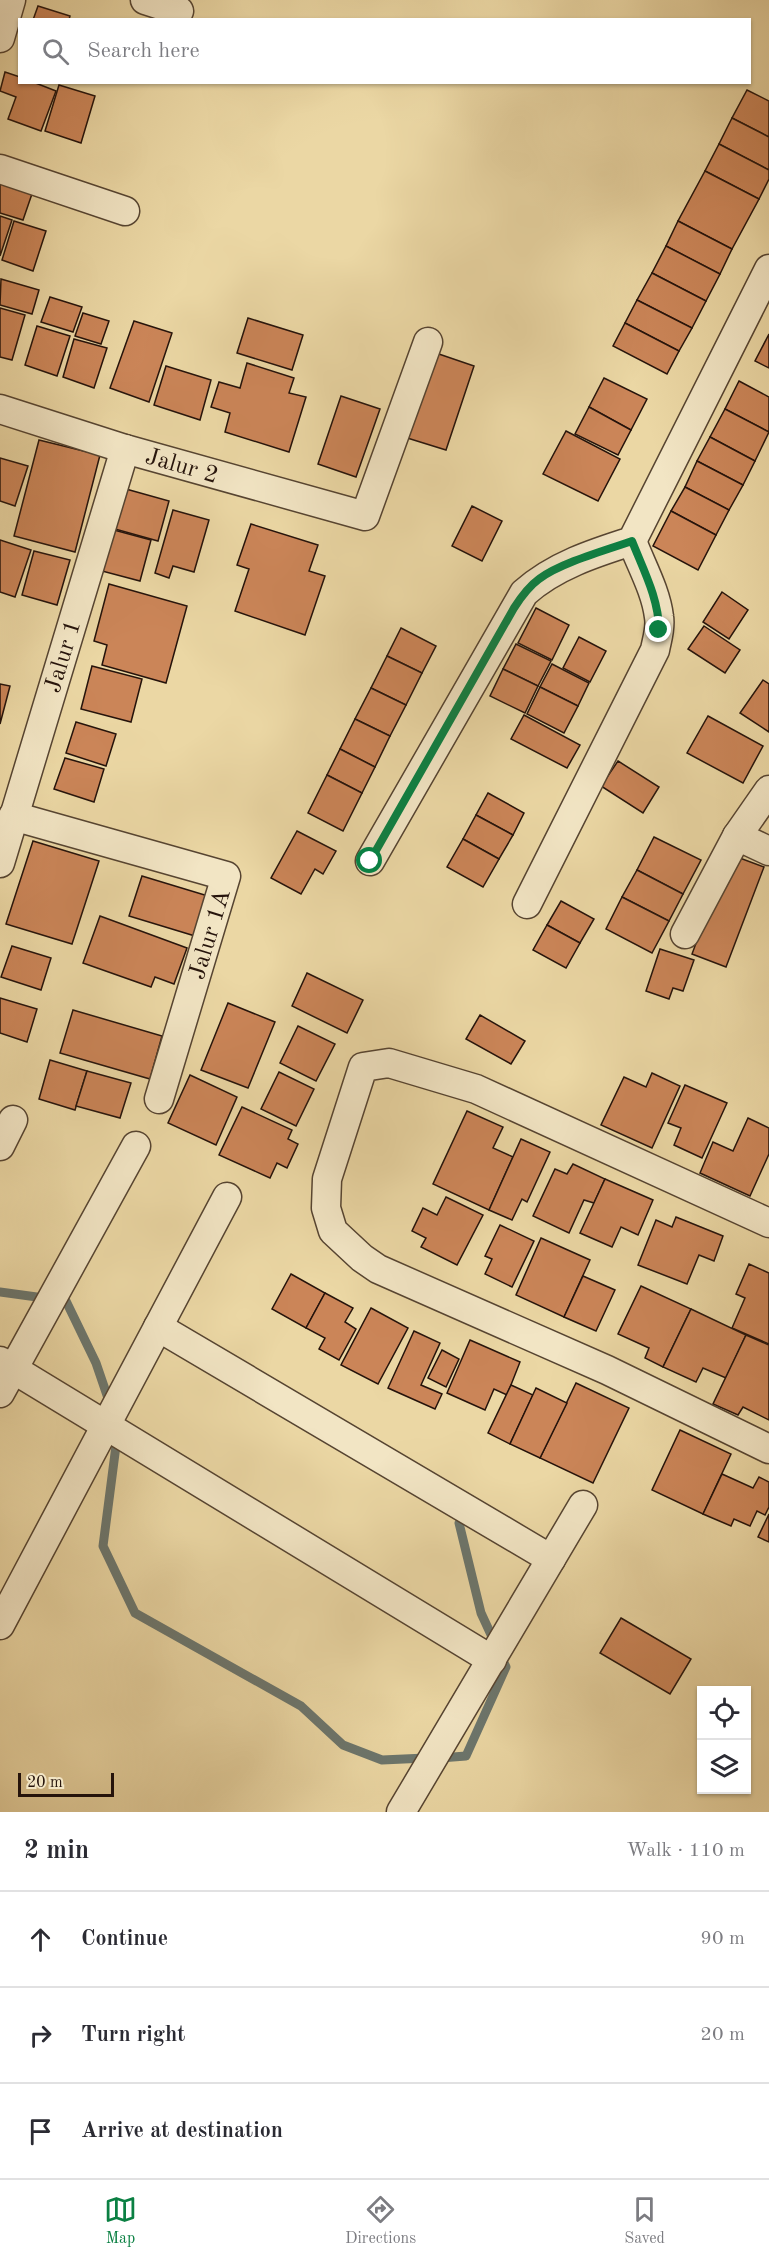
<!DOCTYPE html>
<meta charset="utf-8">
<style>
:root{--surface:#fff;--page:#f2f2f3;--text:#2b2b33;--muted:#7c7c81;--line:#e1e1e2;--accent:#0b8043}
body{margin:0;font-family:"Old Standard TT",serif;background:var(--page);color:var(--text)}
.controls{position:absolute;right:18px;bottom:18px;display:grid;overflow:hidden;border-radius:0px;box-shadow:0 2px 4px #0004}
.controls button{width:54px;height:54px;display:grid;place-items:center;padding:0;border:0;border-bottom:2px solid var(--line);background:var(--surface);color:var(--text);font:30px sans-serif}
.scale{position:absolute;left:18px;bottom:15px;width:96px;box-sizing:border-box;padding-left:6px;border:3px solid #25130b;border-top:0;font-size:16px;line-height:21px;white-space:nowrap;color:#25130b;-webkit-text-stroke:4px #f2e5c4;paint-order:stroke}
.stop{position:absolute;width:18px;height:18px;margin:-14px;border:4px solid #0b8043;border-radius:50%;background:#fff}
.stop.end{background:#0b8043;border-color:#fff;box-shadow:0 2px 6px #0008}
.list{margin:0;padding:0;list-style:none}
h2{display:flex;justify-content:space-between;align-items:center;height:78px;margin:0;padding:0 24px;font-size:26px}
h2 small{font-size:20px;font-weight:400;color:var(--muted)}
.list li{display:grid;grid-template-columns:39px 1fr auto;gap:18px;align-items:center;box-sizing:border-box;height:96px;padding:0 24px;border-top:2px solid var(--line)}
.list b{display:block;font-size:22px;white-space:nowrap}
.list em{font-size:20px;font-style:normal;color:var(--muted)}
.icon{flex:none;width:33px;height:33px;fill:none;stroke:currentColor;stroke-width:2;stroke-linecap:round;stroke-linejoin:round}
.map{position:relative;flex:none;width:769px;height:1812px;overflow:hidden}
.search{position:absolute;background:var(--surface);box-shadow:0 2px 4px #0004;left:18px;right:18px;top:18px;height:66px;display:flex;align-items:center;gap:15px;box-sizing:border-box;padding:0 21px;border-radius:0px;color:var(--muted);font-size:22px}
.sheet{height:366px;background:var(--surface)}
nav{display:flex;justify-content:space-around;align-items:center;box-sizing:border-box;height:84px;border-top:2px solid var(--line);background:var(--surface);font-size:16px;color:var(--muted)}
nav a{display:grid;justify-items:center;gap:3px}
nav .on{color:var(--accent)}
.map>svg:first-child{display:block}
.lines{fill:none;stroke-linecap:round;stroke-linejoin:round}
.stream{stroke:#6c766d;stroke-width:9}
.building{fill:#cb8558;stroke:#25130b;stroke-width:1.5}
.street-casing{stroke:#564431;stroke-width:31}
.street{stroke:#f2e5c4;stroke-width:28}
.route{stroke:#0b8043;stroke-width:8}
.labels{text-anchor:middle;stroke-width:6;stroke-linejoin:round;paint-order:stroke}
.street-label{font-size:24px;fill:#25130b;stroke:#f2e5c4}
</style>
<div class="map">
<svg width="769" height="1812" viewBox="0 0 769 1812">
<rect width="100%" height="100%" fill="#ebd7a4"/>
<filter id="stains"><feTurbulence type="fractalNoise" baseFrequency=".00333" numOctaves="4"/><feColorMatrix values="0 0 0 0 .2 0 0 0 0 .09 0 0 0 0 .02 0 0 0 .5 -.17"/></filter>
<radialGradient id="worn" r=".72"><stop offset=".6" stop-color="#630" stop-opacity="0"/><stop offset="1" stop-color="#630" stop-opacity=".3"/></radialGradient>
<g class="lines">
<g class="stream">
<polyline points="0,1292 66,1301 96,1363 110,1404"/>
<polyline points="117,1438 103,1546 135,1613 301,1706 343,1745 382,1760 426,1758"/>
<polyline points="440,1758 466,1756 506,1667 481,1613 459,1523"/>
</g>
</g>
<g class="building">
<polygon points="38,6 70,16 69,20 33,20"/>
<polygon points="5,72 20,77 20,82 33,82 56,91 41,131 8,119 16,97 0,91"/>
<polygon points="59,85 95,96 81,143 45,131"/>
<polygon points="747,90 769,101 769,137 732,118"/>
<polygon points="732,118 769,137 769,170 719,144"/>
<polygon points="719,144 769,170 769,179 759,199 705,171"/>
<polygon points="705,171 759,199 732,249 678,221"/>
<polygon points="0,179 34,188 23,220 0,213"/>
<polygon points="0,216 12,220 0,256"/>
<polygon points="14,221 46,231 33,271 2,260"/>
<polygon points="678,221 732,249 720,274 666,246"/>
<polygon points="666,246 720,274 706,301 652,273"/>
<polygon points="652,273 706,301 692,328 637,300"/>
<polygon points="1,279 39,290 32,314 0,305"/>
<polygon points="50,297 82,307 73,332 41,322"/>
<polygon points="637,300 692,328 679,351 625,323"/>
<polygon points="0,308 25,315 12,360 0,357"/>
<polygon points="83,313 109,321 101,344 75,336"/>
<polygon points="248,318 303,335 292,370 237,353"/>
<polygon points="134,321 172,333 149,402 110,388"/>
<polygon points="625,323 679,351 667,374 613,346"/>
<polygon points="37,326 70,336 57,376 25,365"/>
<polygon points="769,334 769,368 755,361"/>
<polygon points="74,339 107,348 94,388 63,377"/>
<polygon points="433,352 474,366 446,450 404,437"/>
<polygon points="247,363 294,378 289,393 306,397 289,452 225,432 230,413 211,407 219,382 240,388"/>
<polygon points="166,366 211,380 200,420 154,405"/>
<polygon points="604,378 647,399 631,430 589,407"/>
<polygon points="739,381 769,397 769,432 725,409"/>
<polygon points="341,396 380,409 356,477 318,464"/>
<polygon points="589,407 631,430 618,455 575,434"/>
<polygon points="725,409 769,432 755,461 710,437"/>
<polygon points="566,431 620,459 598,501 543,474"/>
<polygon points="710,437 755,461 743,485 697,461"/>
<polygon points="39,440 100,455 75,552 14,536"/>
<polygon points="0,458 28,466 15,506 0,501"/>
<polygon points="697,461 743,485 729,510 685,487"/>
<polygon points="685,487 729,510 716,535 671,511"/>
<polygon points="126,489 169,501 158,541 115,529"/>
<polygon points="472,506 502,521 482,561 452,546"/>
<polygon points="173,510 209,520 194,572 173,566 169,578 155,573"/>
<polygon points="671,511 716,535 698,570 653,546"/>
<polygon points="251,524 318,545 309,571 325,576 305,635 235,611 249,569 237,565"/>
<polygon points="114,530 151,540 140,581 102,571"/>
<polygon points="0,540 31,550 15,597 0,592"/>
<polygon points="34,551 70,560 57,605 22,595"/>
<polygon points="109,584 187,606 166,683 102,665 107,645 94,641"/>
<polygon points="722,592 748,610 729,639 703,622"/>
<polygon points="536,608 569,625 552,660 518,643"/>
<polygon points="704,626 740,650 725,673 688,649"/>
<polygon points="401,628 436,646 422,673 387,656"/>
<polygon points="579,637 606,651 590,682 563,668"/>
<polygon points="516,644 551,661 538,686 503,669"/>
<polygon points="387,656 422,673 406,705 371,688"/>
<polygon points="552,664 589,683 578,706 540,687"/>
<polygon points="92,666 142,679 131,722 81,709"/>
<polygon points="503,669 538,686 525,713 490,696"/>
<polygon points="763,680 769,684 769,732 740,713"/>
<polygon points="0,684 10,686 0,724"/>
<polygon points="540,687 578,706 564,733 527,714"/>
<polygon points="371,688 406,705 390,736 355,719"/>
<polygon points="524,715 580,745 567,768 511,739"/>
<polygon points="708,716 763,746 743,783 687,753"/>
<polygon points="355,719 390,736 375,767 340,749"/>
<polygon points="76,722 116,734 106,766 66,753"/>
<polygon points="340,749 375,767 362,793 327,775"/>
<polygon points="65,758 104,769 94,802 54,789"/>
<polygon points="618,761 659,787 643,813 601,786"/>
<polygon points="327,775 362,793 343,831 308,813"/>
<polygon points="488,793 524,813 513,835 476,815"/>
<polygon points="476,815 513,835 499,859 463,839"/>
<polygon points="297,831 336,851 323,874 315,869 301,894 271,878"/>
<polygon points="654,837 701,860 683,894 637,870"/>
<polygon points="463,839 499,859 483,887 447,867"/>
<polygon points="33,841 99,861 72,944 6,924"/>
<polygon points="729,854 764,867 726,967 692,954"/>
<polygon points="637,870 683,894 669,921 622,897"/>
<polygon points="142,876 208,896 195,936 129,916"/>
<polygon points="622,897 669,921 652,953 606,929"/>
<polygon points="561,901 594,919 580,943 547,925"/>
<polygon points="100,916 187,948 174,984 155,977 151,987 83,963"/>
<polygon points="547,925 580,943 566,968 533,950"/>
<polygon points="12,946 51,958 41,990 1,977"/>
<polygon points="660,949 694,960 683,991 673,988 669,999 646,991"/>
<polygon points="307,973 363,1000 347,1033 292,1006"/>
<polygon points="0,998 37,1009 27,1042 0,1033"/>
<polygon points="228,1003 275,1022 248,1088 201,1070"/>
<polygon points="73,1010 162,1036 150,1079 60,1053"/>
<polygon points="480,1015 525,1041 511,1064 466,1039"/>
<polygon points="298,1026 335,1044 316,1081 280,1063"/>
<polygon points="50,1060 87,1071 75,1110 39,1099"/>
<polygon points="87,1071 131,1083 120,1118 76,1106"/>
<polygon points="279,1072 314,1089 296,1126 261,1109"/>
<polygon points="652,1073 680,1086 652,1148 601,1125 624,1077 646,1087"/>
<polygon points="190,1075 237,1097 216,1145 168,1123"/>
<polygon points="685,1085 727,1103 702,1158 674,1145 681,1128 668,1123"/>
<polygon points="242,1107 292,1130 288,1139 298,1144 287,1168 277,1163 270,1178 219,1155"/>
<polygon points="467,1111 503,1127 493,1148 513,1157 489,1210 433,1184"/>
<polygon points="748,1118 769,1128 769,1154 750,1196 700,1173 713,1142 733,1151"/>
<polygon points="521,1139 550,1152 527,1202 522,1199 512,1220 489,1210"/>
<polygon points="573,1164 605,1179 594,1203 584,1200 569,1233 533,1216 555,1169 567,1174"/>
<polygon points="605,1179 653,1200 638,1235 621,1227 612,1247 580,1233"/>
<polygon points="446,1197 483,1215 457,1265 421,1247 426,1238 412,1231 423,1208 437,1215"/>
<polygon points="676,1217 723,1236 714,1261 699,1255 687,1284 638,1265 656,1220 672,1227"/>
<polygon points="500,1225 534,1241 512,1287 485,1274 492,1259 485,1256"/>
<polygon points="541,1238 590,1260 564,1317 516,1295"/>
<polygon points="749,1264 769,1273 769,1344 732,1328 745,1298 736,1294"/>
<polygon points="291,1274 325,1293 306,1328 272,1309"/>
<polygon points="583,1276 615,1290 596,1331 564,1317"/>
<polygon points="641,1286 691,1309 663,1367 645,1358 649,1348 618,1334"/>
<polygon points="325,1293 353,1308 345,1322 356,1329 339,1360 319,1349 325,1338 306,1328"/>
<polygon points="371,1308 408,1328 378,1384 341,1365"/>
<polygon points="691,1309 746,1335 726,1378 703,1368 696,1382 663,1367"/>
<polygon points="414,1331 440,1343 421,1385 442,1394 435,1409 388,1388"/>
<polygon points="746,1335 769,1345 769,1420 743,1407 738,1415 713,1404"/>
<polygon points="470,1340 520,1362 507,1395 494,1389 485,1410 447,1393"/>
<polygon points="442,1350 459,1359 446,1387 428,1378"/>
<polygon points="576,1383 629,1408 593,1483 540,1458"/>
<polygon points="511,1385 533,1395 510,1444 488,1433"/>
<polygon points="536,1388 567,1403 540,1458 510,1444"/>
<polygon points="680,1430 731,1454 703,1514 652,1490"/>
<polygon points="722,1474 753,1488 759,1477 769,1482 769,1507 765,1515 757,1511 750,1526 734,1519 731,1526 703,1514"/>
<polygon points="769,1514 769,1542 758,1537"/>
<polygon points="621,1618 691,1659 670,1694 600,1653"/>
</g>
<g class="lines">
<g class="street-casing">
<g id="street">
<polyline points="145,0 179,11"/>
<polyline points="0,38 11,0"/>
<polyline points="0,169 125,211"/>
<polyline points="0,409 125,449 365,516 428,342"/>
<polyline points="13,816 226,876 159,1099"/>
<polyline points="737,836 769,851"/>
<path d="M370 861 524 593C554 566 594 553 632 541L769 269"/>
<polyline points="0,863 125,449"/>
<path d="M527 904 655 650C657 639 661 628 659 617 656 591 641 565 632 541"/>
<polyline points="685,934 737,836 769,790"/>
<polyline points="0,1146 13,1120"/>
<polyline points="769,1223 476,1089 389,1063 363,1067 327,1179 326,1208 333,1231 362,1258 378,1269 607,1370 769,1449"/>
<polyline points="158,1327 551,1559"/>
<polyline points="0,1361 492,1660"/>
<polyline points="0,1393 136,1146"/>
<polyline points="0,1625 227,1197"/>
<polyline points="401,1812 583,1505"/>
</g>
</g>
<use href="#street" class="street"/>
</g>
<g class="lines">
<path class="route" d="M370 861 514 608C521 597 528 587 539 579 560 563 606 550 632 541 643 569 659 599 659 630"/>
</g>
<g class="labels">
<g class="street-label">
<text transform="translate(182 465) rotate(16)" y="8">Jalur 2</text>
<text transform="translate(62 656) rotate(-73)" y="8">Jalur 1</text>
<text transform="translate(209 934) rotate(-73)" y="8">Jalur 1A</text>
</g>
</g>
<rect width="100%" height="100%" filter="url(#stains)"/>
<rect width="100%" height="100%" fill="url(#worn)"/>
</svg>
<div class="controls">
<button><svg class="icon" aria-label="locate" viewBox="0 0 24 24"><circle cx="12" cy="12" r="6"/><path d="M12 2v4M12 18v4M2 12h4M18 12h4"/></svg></button>
<button><svg class="icon" aria-label="layers" viewBox="0 0 24 24"><path d="M12 4l9 5-9 5-9-5zM3 14l9 5 9-5"/></svg></button>
</div>
<div class="scale">20 m</div>
<div class="stop" style="left:370px;top:861px"></div>
<div class="stop end" style="left:659px;top:630px"></div>
<div class="search"><svg class="icon" aria-label="search" viewBox="0 0 24 24"><circle cx="10" cy="10" r="6"/><path d="M15 15l6 6"/></svg>Search here</div>
</div>
<section class="sheet">
<h2>2 min<small>Walk · 110 m</small></h2>
<ul class="list">
<li><svg class="icon" aria-label="ahead" viewBox="0 0 24 24"><path d="M12 20V5M6 11l6-6 6 6"/></svg><div><b>Continue</b></div><em>90 m</em></li>
<li><svg class="icon" aria-label="right" viewBox="0 0 24 24"><path d="M7 20v-9h11M14 6l5 5-5 5"/></svg><div><b>Turn right</b></div><em>20 m</em></li>
<li><svg class="icon" aria-label="arrive" viewBox="0 0 24 24"><path d="M6 21V4h12l-3 4 3 4H6"/></svg><div><b>Arrive at destination</b></div></li>
</ul>
</section>
<nav>
<a class="on"><svg class="icon" aria-label="map" viewBox="0 0 24 24"><path d="M3 6l6-2 6 2 6-2v14l-6 2-6-2-6 2zM9 4v14M15 6v14"/></svg>Map</a>
<a><svg class="icon" aria-label="directions" viewBox="0 0 24 24"><path d="M12 3l9 9-9 9-9-9zM9 14v-3h6M13 9l2 2-2 2"/></svg>Directions</a>
<a><svg class="icon" aria-label="saved" viewBox="0 0 24 24"><path d="M7 4h10v16l-5-4-5 4z"/></svg>Saved</a>
</nav>
